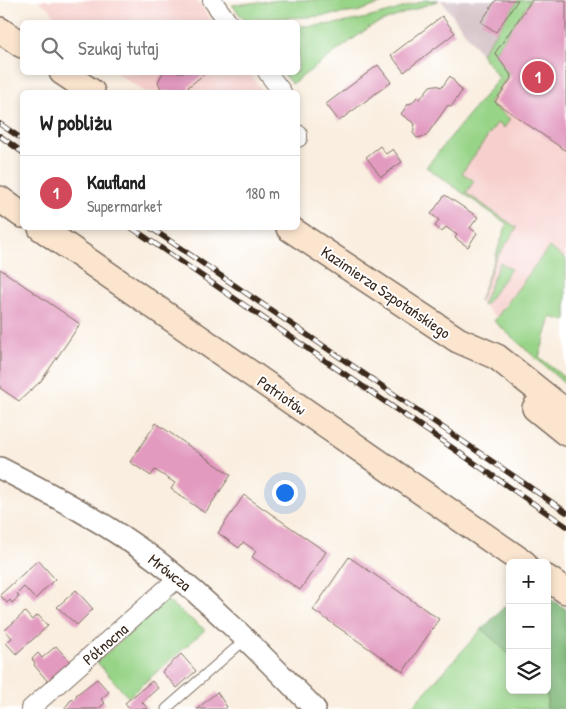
<!DOCTYPE html>
<html lang="pl">
<meta charset="utf-8">
<style>
:root{--surface:#fff;--page:#f6f6f6;--text:#222;--muted:#767676;--line:#e0e0e0;--accent:#d1495b}
body{margin:0;font-family:"Patrick Hand",sans-serif;background:var(--page);color:var(--text)}
.controls{position:absolute;right:15px;bottom:15px;display:grid;overflow:hidden;border-radius:8px;box-shadow:0 2px 8px #0003}
.controls button{width:45px;height:45px;display:grid;place-items:center;padding:0;border:0;border-bottom:1px solid var(--line);background:var(--surface);color:var(--text);font:25px sans-serif}
.you{position:absolute;left:284px;top:492px;width:18px;height:18px;margin:-12px;border:4px solid #fff;border-radius:50%;background:#1a73e8;box-shadow:0 0 0 8px #1a73e833}
.badge{display:grid;place-items:center;width:32px;height:32px;border-radius:50%;background:var(--accent);color:#fff;font-size:16px;font-weight:700}
.pin{position:absolute;translate:-50% -50%;border:2px solid #fff;box-shadow:0 1px 5px #0006}
.list{margin:0;padding:0;list-style:none}
h2{display:flex;justify-content:space-between;align-items:center;height:65px;margin:0;padding:0 20px;font-size:21px}
h2 small{font-size:16px;font-weight:400;color:var(--muted)}
.list li{display:grid;grid-template-columns:32px 1fr auto;gap:15px;align-items:center;box-sizing:border-box;height:75px;padding:0 20px;border-top:1px solid var(--line)}
.list b{display:block;font-size:19px;white-space:nowrap}
.list p{margin:0;font-size:16px;white-space:nowrap;color:var(--muted)}
.list em{font-size:16px;font-style:normal;color:var(--muted)}
.icon{flex:none;width:28px;height:28px;fill:none;stroke:currentColor;stroke-width:2;stroke-linecap:round;stroke-linejoin:round}
.map{position:relative;flex:none;width:566px;height:709px;overflow:hidden}
.search{position:absolute;background:var(--surface);box-shadow:0 2px 8px #0003;left:20px;top:20px;width:280px;height:55px;display:flex;align-items:center;gap:12px;box-sizing:border-box;padding:0 18px;border-radius:8px;color:var(--muted);font-size:19px}
.panel{position:absolute;background:var(--surface);box-shadow:0 2px 8px #0003;left:20px;top:90px;width:280px;height:140px;border-radius:8px}
.map>svg:first-child{display:block}
.built{fill:#f7d0cd}
.industrial{fill:#d2bec3}
.green{fill:#98d488;stroke:#6a7f53}
.forest{fill:#7ab674;stroke:#5a7049}
.building{fill:#e29abf}
.lines{fill:none;stroke-linecap:round;stroke-linejoin:round}
.service-casing{stroke:#7e6f62;stroke-width:11}
.minor-casing{stroke:#7e6f62;stroke-width:20}
.tertiary-casing{stroke:#7e6f62;stroke-width:24}
.secondary-casing{stroke:#7e6f62;stroke-width:28}
.service{stroke:#fff;stroke-width:9}
.minor{stroke:#fff;stroke-width:18}
.tertiary{stroke:#fff;stroke-width:21}
.secondary{stroke:#fbe5cf;stroke-width:25}
.rail-casing{stroke:#3b2a1e;stroke-width:5.5}
.rail{stroke:#fff;stroke-width:4;stroke-dasharray:11;stroke-linecap:butt}
.labels{text-anchor:middle;stroke-width:4;stroke-linejoin:round;paint-order:stroke}
.street-label{font-size:16px;fill:#3b2a1e;stroke:#fff}
</style>
<div class="map">
<svg width="566" height="709" viewBox="0 0 566 709">
<rect width="100%" height="100%" fill="#fff"/>
<filter id="ink" filterUnits="userSpaceOnUse"><feTurbulence type="fractalNoise" baseFrequency=".02" numOctaves="2"/><feDisplacementMap in="SourceGraphic" scale="10" xChannelSelector="R" yChannelSelector="G"/><feConvolveMatrix kernelMatrix="1 2 1 2 8 2 1 2 1" color-interpolation-filters="sRGB"/></filter>
<filter id="wash" filterUnits="userSpaceOnUse"><feTurbulence type="fractalNoise" baseFrequency=".0096" numOctaves="4" result="noise"/><feDisplacementMap in="SourceGraphic" scale="20" xChannelSelector="R" yChannelSelector="G"/><feGaussianBlur stdDeviation="1.12" result="paint"/><feColorMatrix in="noise" values="0 0 0 0 0 0 0 0 0 0 0 0 0 0 0 0 0 1.4 0 .05"/><feComposite in="paint" operator="in"/></filter>
<g filter="url(#wash)">
<rect width="100%" height="100%" fill="#f9eedf"/>
<g class="built">
<polygon points="38,0 196,0 213,22 58,22 50,9"/>
<polygon points="518,0 566,0 566,321 552,317 549,328 497,318 478,301 507,224 426,167 499,78 481,54"/>
<polygon points="116,73 250,73 263,92 146,92"/>
</g>
<polygon class="industrial" points="441,0 518,0 481,54"/>
<g class="green">
<polygon points="280,0 391,0 357,12 310,17 253,19 245,21 232,5"/>
<path d="M425 0H439L371 26 292 84 283 73 298 72V26C343 26 382 16 425 0Z"/>
<polygon points="518,0 531,0 494,53 509,74 489,103 510,119 504,128 497,123 462,173 474,181 466,193 517,228 495,260 479,302 507,224 426,167 499,78 481,54"/>
<polygon points="549,247 566,259 566,321 551,317 539,357 566,379 566,385 494,321"/>
<polygon points="500,262 511,269 484,306 482,305"/>
<polygon points="166,600 205,630 128,697 97,662"/>
<polygon points="482,629 510,655 510,690 547,689 547,709 410,709"/>
</g>
<g class="forest">
<polygon points="547,597 566,609 566,709 547,709"/>
<polygon points="510,601 510,655 482,629"/>
</g>
<g id="blocks">
<g class="building">
<polygon points="496,0 518,0 496,32 481,22"/>
<polygon points="532,0 566,0 566,151 495,102 511,79 510,74 495,53"/>
<polygon points="442,16 455,33 404,72 391,55"/>
<polygon points="378,65 391,82 339,121 326,104"/>
<polygon points="163,72 207,72 188,87 192,92 162,91 158,82"/>
<polygon points="450,76 462,91 451,107 448,105 426,136 417,138 413,133 415,124 401,114 408,104 412,103 417,97 420,99 430,86 435,85 442,87"/>
<polygon points="380,146 386,154 393,149 402,162 381,177 366,157"/>
<polygon points="445,195 478,217 470,228 477,233 468,247 455,238 457,235 446,227 442,232 435,226 439,220 431,214"/>
<polygon points="0,269 80,324 41,381 19,401 0,388"/>
<polygon points="156,423 231,475 205,513 171,489 175,483 155,470 151,476 130,462"/>
<polygon points="244,495 326,552 300,590 252,557 256,551 243,542 239,548 218,533"/>
<polygon points="349,557 439,619 403,672 313,610"/>
<polygon points="38,560 55,579 35,599 24,587 17,594 19,597 12,603 10,600 7,603 0,595"/>
<polygon points="76,590 93,609 77,625 57,607"/>
<polygon points="25,612 32,620 38,615 48,626 16,654 6,643 12,638 5,630"/>
<polygon points="56,646 71,663 49,683 34,665 35,663 32,659 38,653 42,658"/>
<polygon points="181,654 196,671 177,688 162,672"/>
<polygon points="97,679 109,692 101,699 105,703 98,709 64,709 70,701 77,697 76,695"/>
<polygon points="152,681 158,688 142,702 148,709 130,709 125,703"/>
<polygon points="217,692 227,707 225,709 197,709"/>
</g>
</g>
</g>
<g filter="url(#ink)">
<use href="#blocks" fill-opacity="0" stroke="#7e6f62" stroke-width="1"/>
<g class="lines">
<g class="service-casing">
<polyline id="service" points="166,709 247,638"/>
</g>
<g class="minor-casing">
<g id="minor">
<polyline points="212,0 228,22"/>
<polyline points="267,72 282,92"/>
<polyline points="298,134 298,138"/>
<polyline points="30,709 178,578"/>
</g>
</g>
<g class="tertiary-casing">
<path id="tertiary" d="M0 468C55 496 110 525 160 563 216 607 265 658 315 709"/>
</g>
<g class="secondary-casing">
<g id="secondary">
<polyline points="0,30 22,45"/>
<polyline points="62,72 92,92"/>
<polyline points="0,199 22,215"/>
<polyline points="41,228 524,563"/>
<polyline points="289,228 458,340 497,357 566,412"/>
<polyline points="535,408 566,433"/>
<polyline points="547,578 566,591"/>
</g>
</g>
<use href="#service" class="service"/>
<use href="#minor" class="minor"/>
<use href="#tertiary" class="tertiary"/>
<use href="#secondary" class="secondary"/>
<g class="rail-casing">
<g id="rail">
<polyline points="0,124 22,139"/>
<polyline points="0,136 22,152"/>
<polyline points="132,228 566,526"/>
<polyline points="151,228 566,512"/>
</g>
</g>
<use href="#rail" class="rail"/>
</g>
</g>
<g class="labels">
<g class="street-label">
<text transform="translate(386 292) rotate(34)" y="6">Kazimierza Szpotańskiego</text>
<text transform="translate(282 395) rotate(35)" y="6">Patriotów</text>
<text transform="translate(170 572) rotate(38)" y="6">Mrówcza</text>
<text transform="translate(105 644) rotate(-41)" y="6">Północna</text>
</g>
</g>
</svg>
<div class="controls">
<button>+</button>
<button>−</button>
<button><svg class="icon" aria-label="layers" viewBox="0 0 24 24"><path d="M12 4l9 5-9 5-9-5zM3 14l9 5 9-5"/></svg></button>
</div>
<div class="you"></div>
<div class="pin badge" style="left:538px;top:77px">1</div>
<div class="search"><svg class="icon" aria-label="search" viewBox="0 0 24 24"><circle cx="10" cy="10" r="6"/><path d="M15 15l6 6"/></svg>Szukaj tutaj</div>
<section class="panel">
<h2>W pobliżu<small></small></h2>
<ul class="list">
<li><span class="badge">1</span><div><b>Kaufland</b><p>Supermarket</p></div><em>180 m</em></li>
</ul>
</section>
</div>
